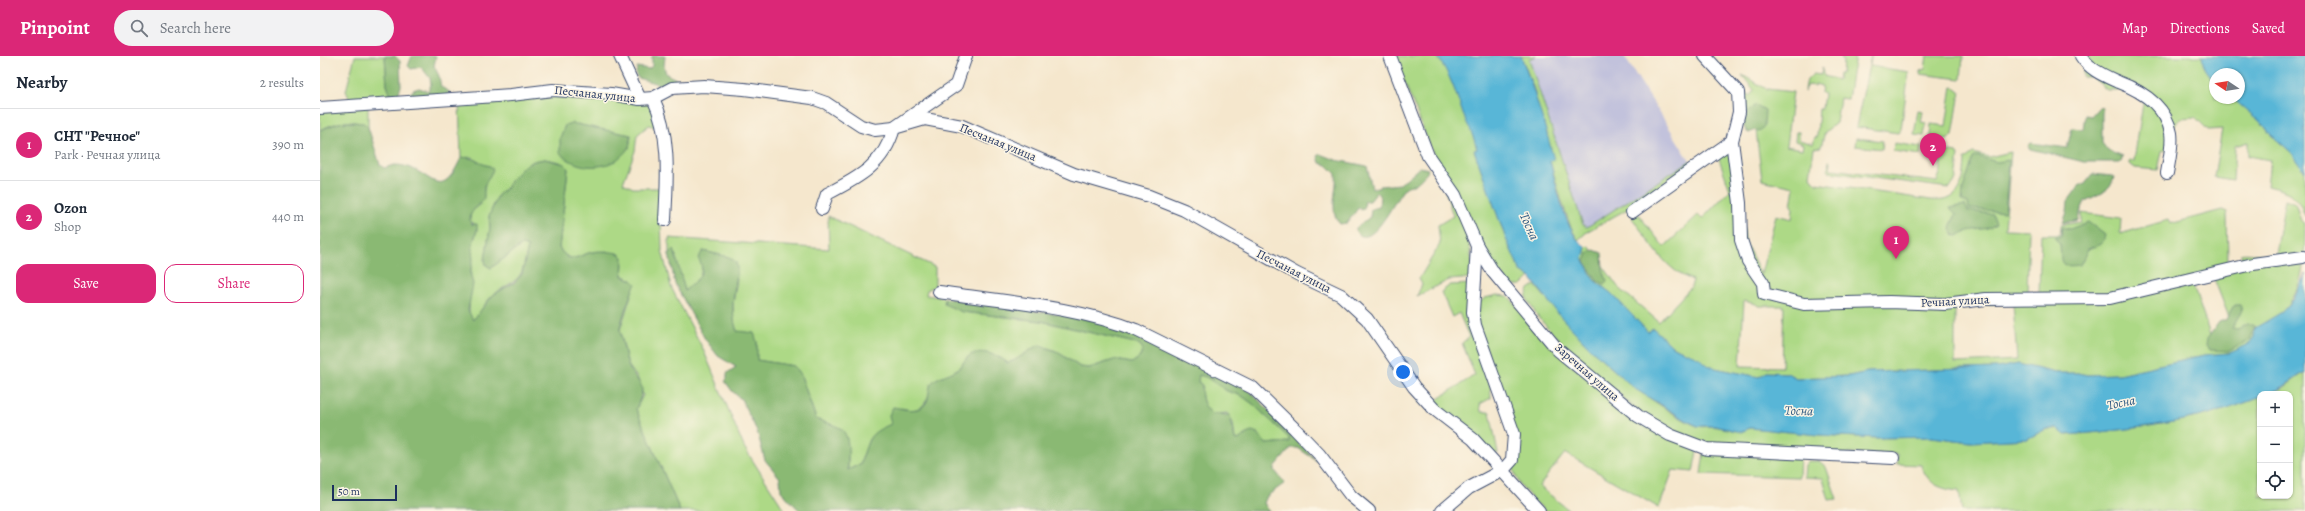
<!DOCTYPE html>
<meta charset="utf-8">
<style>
:root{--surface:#fff;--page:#f2f2f3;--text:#1f2937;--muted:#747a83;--line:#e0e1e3;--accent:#db2777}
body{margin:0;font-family:Alegreya,serif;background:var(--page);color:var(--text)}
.controls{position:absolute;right:12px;bottom:12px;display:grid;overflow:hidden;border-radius:8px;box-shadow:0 1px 3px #0004}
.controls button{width:36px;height:36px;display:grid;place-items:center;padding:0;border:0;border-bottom:1px solid var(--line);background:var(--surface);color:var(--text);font:20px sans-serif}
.compass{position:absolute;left:1889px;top:12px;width:36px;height:36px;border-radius:50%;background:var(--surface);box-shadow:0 1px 3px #0004;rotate:282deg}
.scale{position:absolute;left:12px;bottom:10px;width:65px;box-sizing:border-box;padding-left:4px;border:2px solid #1b2f5e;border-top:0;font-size:11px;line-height:14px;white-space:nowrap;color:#1b2f5e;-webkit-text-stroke:3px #fcf5e5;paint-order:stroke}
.you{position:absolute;left:1083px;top:316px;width:14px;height:14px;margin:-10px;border:3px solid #fff;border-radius:50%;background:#1a73e8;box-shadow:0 0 0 6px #1a73e833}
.badge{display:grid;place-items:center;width:26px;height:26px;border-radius:50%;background:var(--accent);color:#fff;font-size:13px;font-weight:700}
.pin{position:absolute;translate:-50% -33px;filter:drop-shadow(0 1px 2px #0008)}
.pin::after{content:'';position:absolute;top:21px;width:14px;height:12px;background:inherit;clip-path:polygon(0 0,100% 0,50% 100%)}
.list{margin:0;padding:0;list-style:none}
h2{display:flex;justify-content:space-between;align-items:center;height:52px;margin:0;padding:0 16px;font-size:17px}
h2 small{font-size:13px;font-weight:400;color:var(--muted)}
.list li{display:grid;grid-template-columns:26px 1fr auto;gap:12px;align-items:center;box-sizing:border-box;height:72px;padding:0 16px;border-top:1px solid var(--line)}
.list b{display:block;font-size:15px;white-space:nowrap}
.list p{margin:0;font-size:13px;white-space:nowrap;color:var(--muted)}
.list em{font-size:13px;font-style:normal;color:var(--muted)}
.actions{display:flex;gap:8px;padding:12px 16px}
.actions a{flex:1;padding:9px 0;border:1px solid var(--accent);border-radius:12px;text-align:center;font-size:14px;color:var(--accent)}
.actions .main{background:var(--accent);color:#fff}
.icon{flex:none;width:22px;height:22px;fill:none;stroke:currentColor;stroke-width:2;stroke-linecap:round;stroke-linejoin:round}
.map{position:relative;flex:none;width:1985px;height:455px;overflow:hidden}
header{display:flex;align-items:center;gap:24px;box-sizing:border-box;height:56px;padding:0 20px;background:var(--accent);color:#fff}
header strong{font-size:19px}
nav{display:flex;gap:22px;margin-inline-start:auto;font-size:14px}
.search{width:280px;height:36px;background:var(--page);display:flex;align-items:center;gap:10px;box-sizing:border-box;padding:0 14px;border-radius:22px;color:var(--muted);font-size:15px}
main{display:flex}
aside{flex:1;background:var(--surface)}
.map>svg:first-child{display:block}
.industrial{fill:#c2c2dc}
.green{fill:#add986;stroke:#648472;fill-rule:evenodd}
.forest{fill:#8ab973;stroke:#527468;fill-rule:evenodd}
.water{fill:#58b6d7;stroke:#3a729a}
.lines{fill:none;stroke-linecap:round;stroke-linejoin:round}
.minor-casing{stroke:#3c4b6f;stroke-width:14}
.minor{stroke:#fff;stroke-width:12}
.labels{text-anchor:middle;stroke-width:3;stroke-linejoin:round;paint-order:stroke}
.street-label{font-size:12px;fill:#1b2f5e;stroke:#fcf5e5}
.water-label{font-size:13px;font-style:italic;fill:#2d5882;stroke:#fcf5e5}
</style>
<header>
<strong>Pinpoint</strong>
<div class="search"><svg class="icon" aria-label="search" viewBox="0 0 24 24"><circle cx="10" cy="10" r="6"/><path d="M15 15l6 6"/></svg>Search here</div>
<nav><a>Map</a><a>Directions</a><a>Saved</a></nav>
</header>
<main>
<aside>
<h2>Nearby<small>2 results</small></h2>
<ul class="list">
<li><span class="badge">1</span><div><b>СНТ &quot;Речное&quot;</b><p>Park · Речная улица</p></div><em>390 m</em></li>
<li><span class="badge">2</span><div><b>Ozon</b><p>Shop</p></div><em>440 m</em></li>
</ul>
<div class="actions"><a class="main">Save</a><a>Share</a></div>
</aside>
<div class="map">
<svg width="1985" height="455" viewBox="0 0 1985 455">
<rect width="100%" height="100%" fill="#fcf5e5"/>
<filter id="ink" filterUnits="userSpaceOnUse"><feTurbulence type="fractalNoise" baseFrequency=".025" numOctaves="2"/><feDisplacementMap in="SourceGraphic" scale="8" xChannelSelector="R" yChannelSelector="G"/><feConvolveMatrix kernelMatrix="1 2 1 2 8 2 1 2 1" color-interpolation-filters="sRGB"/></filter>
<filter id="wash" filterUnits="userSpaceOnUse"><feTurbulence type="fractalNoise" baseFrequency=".012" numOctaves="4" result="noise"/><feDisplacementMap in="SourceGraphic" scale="16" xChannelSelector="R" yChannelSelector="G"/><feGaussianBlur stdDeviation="0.9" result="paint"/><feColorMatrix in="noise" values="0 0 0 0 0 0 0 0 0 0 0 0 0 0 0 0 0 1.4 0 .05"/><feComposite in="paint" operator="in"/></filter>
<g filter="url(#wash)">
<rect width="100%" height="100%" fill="#f5e7cd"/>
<polygon class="industrial" points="1216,0 1304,0 1370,105 1267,171 1263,169 1209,3"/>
<g class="green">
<polygon points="35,0 65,0 67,29 72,43 31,46 26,35"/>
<path d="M1074 0H1117C1132 20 1135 37 1144 59 1149 71 1154 80 1157 93L1154 94 1186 183 1201 216 1210 221 1202 229 1191 230 1175 211 1116 105Z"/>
<polygon points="1201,0 1216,0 1209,3 1263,169 1267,171 1370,105 1371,107 1309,152 1268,175 1258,184 1251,172 1241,143 1230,105 1227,77 1219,55 1214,33"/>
<path d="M1521 0H1535L1528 43 1520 42 1516 67 1505 76 1501 91 1494 92 1490 120 1496 127 1611 144C1641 148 1644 126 1645 103L1653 97 1669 101 1691 96 1685 173 1709 174 1707 236 1719 237 1721 179H1740L1741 169 1761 166V157L1801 162 1800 178 1848 164 1850 168 1902 154 1907 156 1908 208 1922 207 1921 197 1956 199 1965 143 1975 147 1981 165 1985 167C1985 199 1985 234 1962 256 1954 262 1944 267 1935 272L1934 281 1929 289 1910 297 1884 299 1799 318 1766 319 1759 317H1736L1698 308 1677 312 1548 316 1529 320 1476 322 1467 317 1447 316 1439 321 1390 311 1374 300 1353 291 1333 272 1328 276 1292 238 1274 224 1263 203 1266 191 1269 190 1298 231 1339 266 1371 231 1373 224C1346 216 1329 184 1312 162L1318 158 1344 191 1378 159 1382 163 1410 134 1398 100 1410 93 1426 188 1441 218 1456 159 1472 163 1473 152 1471 150 1474 131 1442 124 1435 66 1428 64 1422 66 1425 39 1427 37 1430 40 1434 34 1422 19 1447 33 1473 36 1466 90 1482 93 1483 88 1475 85 1476 76H1479V84L1493 88 1495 81H1497L1499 53H1502L1504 38 1501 37 1502 30 1495 28V30L1488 29 1484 36 1487 24 1493 18 1501 19 1502 12 1504 20 1518 24 1519 17H1522L1523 5ZM1893 220 1912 269 1890 279 1872 226ZM1424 245 1436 248 1438 250H1464L1462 311 1420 310ZM1693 247 1697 304 1635 307V250Z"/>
<polygon points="1551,0 1550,10 1589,16 1581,73 1578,77 1536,71"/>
<polygon points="1607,0 1643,0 1641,23 1600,18 1600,15 1605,13"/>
<path d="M1764 0H1882L1884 12 1895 28V42H1912L1939 63 1950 78 1971 96 1985 115V160C1977 137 1969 136 1947 130L1950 104 1928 100V86L1915 90 1913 124 1894 121 1902 73 1888 74 1875 61 1860 62 1854 71 1849 62 1776 14Z"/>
<path d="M1763 14C1801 25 1854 45 1848 93L1842 95 1838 114 1815 112 1810 108V105H1814L1824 41 1800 34H1787L1772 21H1763Z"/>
<polygon points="1632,30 1640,36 1633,79 1627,84 1610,81 1611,68 1626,70"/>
<path d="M235 36 327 48 331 51 341 73 329 69 317 79 315 95 303 127 313 132H340L342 194 351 231 383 293 424 391 465 455H360L316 353 323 339 318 323 308 309 300 274 313 233 307 221 302 220 303 208 287 195C282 196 278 195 273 196 257 199 252 210 239 192L248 113 240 106 225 103 214 105 204 110 188 130 178 139 169 160 170 172 165 204 166 209 171 212 202 189 208 191C200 231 200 218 172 240 164 247 161 257 153 264L149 259 152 191 157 174 149 162 151 156 160 149 170 110 160 108 152 101 141 102 139 46ZM258 68 274 73 311 79 309 92 303 97Z"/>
<path d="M48 51V71C35 61 13 67 0 74V55Z"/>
<polygon points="1598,54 1603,55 1601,66 1606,67 1604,80 1594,79"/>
<polygon points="1536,82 1563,85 1562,93 1535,90"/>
<polygon points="1574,87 1601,91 1600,99 1573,95"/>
<path d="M1612 93 1636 97 1639 99C1637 110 1639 126 1629 132L1509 116 1508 114 1509 105H1511L1510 113 1617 126 1621 114 1620 102 1610 100Z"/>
<path d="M1124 131C1145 163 1151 184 1153 222L1129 224 1097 240 1102 228 1099 223 1120 188 1118 169 1133 160Z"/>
<path d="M508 160 615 211V230L607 234 606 239 625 242 642 256 721 265 819 288 823 293 820 301 812 307 794 304 769 312 760 311 736 295 720 289C708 294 700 303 688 307L681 302 647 301C640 315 625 320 612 328 607 346 604 358 581 352L572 368 549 383 540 408 528 414V397L521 373 496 363 480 317 474 310 436 304 437 286 417 275 414 267 413 248 417 223 409 201 383 195 381 218 377 226 365 235 349 198V182L509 193Z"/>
<polygon points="1152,228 1170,323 1171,342 1160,348 1161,356 1170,356 1178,397 1174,398 1113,346 1155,319 1142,287 1149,281 1139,257 1132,261 1121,236 1130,229"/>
<path d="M1215 229C1252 275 1290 317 1340 349 1351 356 1364 365 1377 370 1384 372 1391 369 1398 371 1410 373 1419 377 1430 372L1499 379 1558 382 1612 381 1651 386 1707 383 1726 373H1738L1746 379C1810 374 1880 366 1940 341V440H1970V338H1947L1963 332 1985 316V455H1642L1639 435C1619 433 1608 428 1601 409L1577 408V398H1502L1388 390 1333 367 1254 300 1217 260 1206 241 1209 233Z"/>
<polygon points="1177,239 1188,240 1248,306 1377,395 1373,416 1353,414 1339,452 1245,397 1219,430 1250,455 1226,455 1213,444 1199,427 1193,413 1196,383 1158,269 1156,249 1165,242"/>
<path d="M879 319 886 321 907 335 922 340 933 348 969 382V386L946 388 932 375 918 384 915 383 913 367 907 357 893 358C883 352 880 340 882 329L878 326Z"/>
<polygon points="1384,397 1480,403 1479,421 1381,418"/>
<polygon points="1488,405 1499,405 1506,411 1517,443 1509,444 1503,422 1484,421 1485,409"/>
</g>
<g class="forest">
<polygon points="65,0 75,0 80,5 81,30 77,43 72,43 67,29"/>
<polygon points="92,0 116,0 114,10 119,20 121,31 130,36 125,41 87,42 93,34 99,32 108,35 111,29 110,22 101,11 91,13 88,10"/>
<polygon points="332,0 345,0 344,10 346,18 356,23 357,26 341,29 318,22 316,19 317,11 329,13 332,10"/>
<polygon points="1436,49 1445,54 1444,70 1439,76 1435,74 1429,77 1426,75 1423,68 1427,56"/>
<polygon points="1780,50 1782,52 1782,87 1788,95 1803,101 1801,106 1764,106 1710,93 1708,90 1711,87 1747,92 1752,72 1763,73 1765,59 1771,60"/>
<path d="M28 66 44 67 48 71 60 109 64 112C68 111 72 109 76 109 111 110 118 152 141 102 153 99 158 108 170 110L173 114 164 130V143C158 152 147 155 151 168H157V174L152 191 153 204 150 217 153 228 148 254 153 264 173 239 195 226 202 218 208 191 202 189 171 212 166 209 165 204 170 172 169 160 178 139 188 130 190 125 204 110 214 105 225 103 245 108 248 113 239 192C251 210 257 199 273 196 281 194 290 196 298 197L303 201 302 220 312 224 316 228C312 233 300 268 300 273 300 276 307 307 308 309 318 332 329 323 316 353L360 455H0V74L18 67Z"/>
<path d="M251 67 311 79 309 92C305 96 300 102 295 105 277 114 255 112 240 97V82L245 69Z"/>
<path d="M1001 98 1016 104 1047 110 1052 133 1060 130 1080 128 1100 111 1108 113 1107 117C1104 120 1097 128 1093 129 1089 130 1088 129 1085 132 1075 141 1053 196 1036 176V172L1050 161 1051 153 1059 151 1060 139 1057 136 1050 145H1045L1044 152 1041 154 1039 151 1027 167 1020 168C1008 155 1018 133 1016 118L1007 109 1000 107 998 100Z"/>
<polygon points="1657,100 1677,106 1689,104 1685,156 1649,153 1648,147 1642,145 1643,133 1653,102"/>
<path d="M1772 118 1792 120 1794 121C1791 135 1777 139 1765 145L1759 159 1758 164 1743 167 1747 156 1748 145 1759 130 1765 127Z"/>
<path d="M1645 149 1648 155 1673 158 1676 168C1664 177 1650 170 1638 180L1634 179 1630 171 1636 158 1630 152Z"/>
<path d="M1768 166 1785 179C1783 190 1776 190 1768 193L1760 209C1737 212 1742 206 1740 189L1734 181H1741L1742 171 1750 173Z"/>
<path d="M354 193 365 235C374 223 389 221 378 202L383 195 409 201 416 206C419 218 415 226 414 237 412 249 413 265 417 275L434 277 437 286V304L474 310 480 317 496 363C503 366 513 368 520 372 532 380 527 402 528 414L540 408C550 383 545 379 571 368L569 359 573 351C581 352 592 356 600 352 611 347 607 336 611 328 616 320 628 319 636 314 642 311 643 305 648 301 659 291 677 299 688 307 700 303 708 294 719 289L736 295 760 311 769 312 794 304 812 307 820 301 823 293 819 288 721 265 642 256 624 248 625 242 784 265 929 334 997 405 978 392H971L955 411V415L965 427 947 440 944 447 949 455H480L461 435 460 422 445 404 437 375 421 343 412 335 405 325 407 323V317L416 311 398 300 385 283 355 228 349 198ZM879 319 886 321 907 335 922 340 933 348 969 382V386L946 388 938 377 932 375 918 384 915 383 910 359 893 358C883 352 880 340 882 329L878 326Z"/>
<polygon points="1274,194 1282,197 1283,213 1287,225 1284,228 1277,225 1265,205 1268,197"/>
<polygon points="1915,249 1920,249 1922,254 1912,272 1918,273 1924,269 1933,269 1935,270 1930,284 1909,295 1889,294 1886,290 1887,283 1899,266 1907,263"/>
</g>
<g class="water">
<path d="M1117 0H1201C1214 34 1225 69 1234 104L1230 105C1236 127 1246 181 1266 191L1263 203 1274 224 1292 238 1328 276 1333 272 1353 291 1378 301 1390 311 1439 321 1447 316 1467 317 1476 322 1529 320 1548 316 1677 312 1698 308 1736 317H1759L1767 319 1799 318 1884 299 1910 297 1929 288 1934 281 1935 272 1962 256 1974 243 1985 218V316C1970 325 1958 338 1940 338V341C1879 366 1811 374 1745 379L1738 373H1726L1707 383 1651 386 1612 381 1558 382 1499 379 1430 372 1421 376 1395 370H1378L1369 366 1315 333 1272 294 1239 259 1210 221 1201 216 1186 183 1154 94 1157 93C1154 80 1148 70 1143 58 1136 37 1130 18 1117 0Z"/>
<polygon points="1882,0 1985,0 1985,115 1971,96 1950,78 1944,69 1912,42 1919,42 1919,18 1895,18 1895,28 1884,12"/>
</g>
</g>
<g filter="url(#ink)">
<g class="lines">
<g class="minor-casing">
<g id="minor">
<polyline points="300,0 320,43"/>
<polyline points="1070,0 1108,100 1135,139 1157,190 1173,216 1238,294 1318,360 1350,379 1387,393 1573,402"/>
<polyline points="1385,0 1418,36 1419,56 1412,85 1420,147 1421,184 1428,205 1443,227 1444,238 1484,248 1569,246 1625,248 1666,243 1790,242 1933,208 1983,201"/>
<path d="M1761 0C1770 14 1783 19 1798 26 1822 35 1846 50 1851 77 1853 89 1849 105 1847 117"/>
<path d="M333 42C351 79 347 124 345 164"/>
<polyline points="0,52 191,39 233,34 291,38 320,43 333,42 352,32 384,30 424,33 492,42 506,47 541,70 555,74 574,72 605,63 642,70 754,118 829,140 864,154 977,218 1021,239 1047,263 1094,331 1114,353 1153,383 1219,455"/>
<path d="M502 153 507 138C538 122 564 109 574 72L636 29 646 0"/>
<polyline points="1312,156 1412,85"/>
<path d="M619 236C684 246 754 250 816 274L933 332 975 373 999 398 1031 440 1049 455"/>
<polyline points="1122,455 1149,432 1183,414 1192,404 1194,378 1155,269 1153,256 1157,190"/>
</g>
</g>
<use href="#minor" class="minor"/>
</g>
</g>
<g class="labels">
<g class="street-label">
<text transform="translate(275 38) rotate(6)" y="4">Песчаная улица</text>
<text transform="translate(678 86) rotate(22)" y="4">Песчаная улица</text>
<text transform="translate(974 215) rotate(27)" y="4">Песчаная улица</text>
<text transform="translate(1635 245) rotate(-3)" y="4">Речная улица</text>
<text transform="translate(1267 316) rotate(41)" y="4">Заречная улица</text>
</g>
<g class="water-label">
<text transform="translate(1210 170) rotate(66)" y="5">Тосна</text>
<text transform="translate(1801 346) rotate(-11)" y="5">Тосна</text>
<text transform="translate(1479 354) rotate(2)" y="5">Тосна</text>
</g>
</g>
</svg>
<div class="controls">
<button>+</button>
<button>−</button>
<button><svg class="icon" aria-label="locate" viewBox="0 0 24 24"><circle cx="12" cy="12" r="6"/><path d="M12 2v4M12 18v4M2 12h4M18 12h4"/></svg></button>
</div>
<svg class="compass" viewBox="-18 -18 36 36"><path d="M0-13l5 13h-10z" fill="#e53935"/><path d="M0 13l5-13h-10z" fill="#747a83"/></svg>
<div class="scale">50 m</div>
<div class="you"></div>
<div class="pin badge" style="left:1576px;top:203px">1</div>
<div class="pin badge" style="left:1613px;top:110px">2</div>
</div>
</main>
